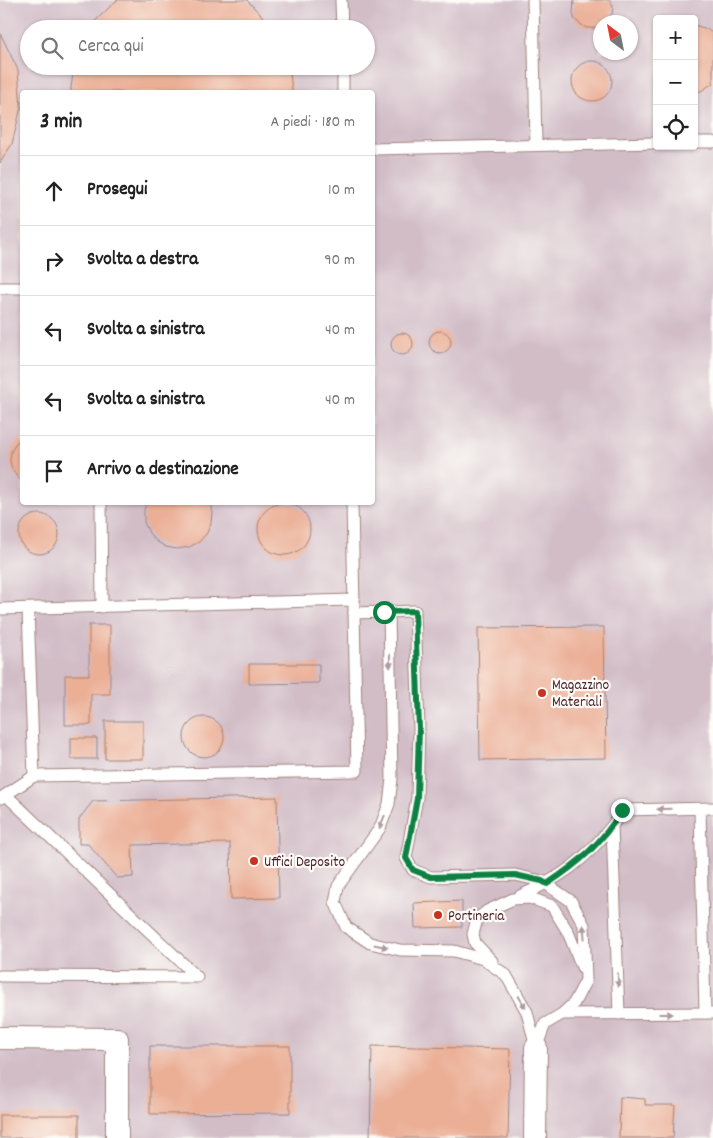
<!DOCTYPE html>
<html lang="it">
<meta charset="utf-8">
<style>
:root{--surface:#fff;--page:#f2f2f2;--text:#222;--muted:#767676;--line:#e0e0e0}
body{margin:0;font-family:Dekko,sans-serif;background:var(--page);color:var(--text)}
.controls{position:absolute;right:15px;top:15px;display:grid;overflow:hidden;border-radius:5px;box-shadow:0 1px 4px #0004}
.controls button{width:45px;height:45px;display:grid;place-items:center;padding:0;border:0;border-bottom:1px solid var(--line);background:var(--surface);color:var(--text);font:25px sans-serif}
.compass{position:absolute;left:593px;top:15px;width:45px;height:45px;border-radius:50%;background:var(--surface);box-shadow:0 1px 4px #0004;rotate:328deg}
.stop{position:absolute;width:15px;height:15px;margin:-11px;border:4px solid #0b8043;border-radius:50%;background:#fff}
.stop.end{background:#0b8043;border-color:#fff;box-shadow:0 1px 5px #0008}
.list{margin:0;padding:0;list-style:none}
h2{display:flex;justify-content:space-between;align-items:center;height:65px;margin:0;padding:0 20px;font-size:21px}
h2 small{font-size:16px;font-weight:400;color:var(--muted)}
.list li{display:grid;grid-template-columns:32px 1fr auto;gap:15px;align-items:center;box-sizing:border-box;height:70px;padding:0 20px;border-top:1px solid var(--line)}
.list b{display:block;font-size:19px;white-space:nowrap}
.list em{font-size:16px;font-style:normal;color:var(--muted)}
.icon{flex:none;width:28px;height:28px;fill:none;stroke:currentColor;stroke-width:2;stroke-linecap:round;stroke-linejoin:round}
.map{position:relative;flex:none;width:713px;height:1138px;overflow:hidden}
.search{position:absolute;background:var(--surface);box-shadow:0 1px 4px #0004;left:20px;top:20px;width:355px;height:55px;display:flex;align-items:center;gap:12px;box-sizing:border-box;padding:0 18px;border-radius:28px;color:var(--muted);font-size:19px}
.panel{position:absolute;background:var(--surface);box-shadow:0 1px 4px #0004;left:20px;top:90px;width:355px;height:415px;border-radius:5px}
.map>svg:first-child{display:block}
.industrial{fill:#d2bdc7;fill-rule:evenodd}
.building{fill:#ebaf96}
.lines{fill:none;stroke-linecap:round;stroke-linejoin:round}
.lane-casing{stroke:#a08480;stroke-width:13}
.street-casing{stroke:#a08480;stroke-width:24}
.lane{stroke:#fff;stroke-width:11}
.street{stroke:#fff;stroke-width:22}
.oneway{fill:#ae9aa0}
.route{stroke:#0b8043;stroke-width:6}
.poi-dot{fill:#c8321e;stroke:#fdfcf7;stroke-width:2}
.labels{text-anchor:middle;stroke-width:4.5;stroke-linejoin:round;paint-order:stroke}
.poi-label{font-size:15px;fill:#4a1f2b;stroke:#fdfcf7;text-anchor:start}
</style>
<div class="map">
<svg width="713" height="1138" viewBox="0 0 713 1138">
<rect width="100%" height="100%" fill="#fdfcf7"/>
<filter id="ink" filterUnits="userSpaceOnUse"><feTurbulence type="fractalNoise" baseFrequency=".02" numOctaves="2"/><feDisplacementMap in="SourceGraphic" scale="10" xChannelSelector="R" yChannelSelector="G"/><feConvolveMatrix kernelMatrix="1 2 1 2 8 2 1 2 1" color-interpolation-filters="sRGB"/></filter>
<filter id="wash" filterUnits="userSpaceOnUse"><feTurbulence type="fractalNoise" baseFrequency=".0096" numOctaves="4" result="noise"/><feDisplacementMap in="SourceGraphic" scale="20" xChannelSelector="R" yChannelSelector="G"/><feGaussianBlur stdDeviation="1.12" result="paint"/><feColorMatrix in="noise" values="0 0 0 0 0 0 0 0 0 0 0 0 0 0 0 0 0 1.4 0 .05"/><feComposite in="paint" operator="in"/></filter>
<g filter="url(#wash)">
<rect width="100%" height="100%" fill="#f7e9d5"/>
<path class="industrial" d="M0 0H713V1138H0ZM657 19H694V146H657ZM600 22H630V52H600ZM29 29H366V66H29ZM22 92H372V502H22Z"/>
<g id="blocks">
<g class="building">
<polygon points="117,0 247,0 274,29 90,29 93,23"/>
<polygon points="574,0 610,0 613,7 612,14 606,22 600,22 600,27 599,28 586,28 575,20 573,14"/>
<polygon points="694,25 707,29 713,34 713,83 701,91 694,92"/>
<polygon points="0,33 18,70 21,107 12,144 0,163"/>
<circle cx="592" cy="81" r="20"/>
<polygon points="74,66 289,66 292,90 292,92 71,92 71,88"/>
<circle cx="440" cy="342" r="11"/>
<circle cx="402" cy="344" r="11"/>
<polygon points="22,437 22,481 17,477 12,469 10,461 11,452 15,444"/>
<polygon points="147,502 210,502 212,513 211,523 207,533 199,542 189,547 177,549 166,547 156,541 149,533 144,522 144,510"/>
<circle cx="284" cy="529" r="26"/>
<circle cx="39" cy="534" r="20"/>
<polygon points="89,625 110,625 110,694 91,694 91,725 65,725 65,675 89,675"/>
<polygon points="604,627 606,758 480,760 478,628"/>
<polygon points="249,664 319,664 319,683 249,684"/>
<circle cx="204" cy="737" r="20"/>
<rect x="105" y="721" width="38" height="38"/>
<rect x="71" y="738" width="26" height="21"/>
<polygon points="277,797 279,898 231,899 230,843 132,845 133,877 117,878 88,844 79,844 79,819 93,801"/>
<polygon points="462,901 462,927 415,928 414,903"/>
<polygon points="150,1046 290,1046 290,1113 150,1114"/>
<polygon points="372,1046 510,1049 508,1138 370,1138"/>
<polygon points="620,1097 645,1099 645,1105 675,1105 673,1138 619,1138"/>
<rect x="0" y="1115" width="79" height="23"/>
</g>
</g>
</g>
<g filter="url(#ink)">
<use href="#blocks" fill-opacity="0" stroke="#a08480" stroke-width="1"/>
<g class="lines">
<g class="lane-casing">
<g id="lane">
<polyline points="341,0 342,29"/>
<polyline points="533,0 536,145"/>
<polyline points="343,66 343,92"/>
<polyline points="694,142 713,142"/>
<polyline points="372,149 657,143"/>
<polyline points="0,288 22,288"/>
<polyline points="101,502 102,607"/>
<polyline points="0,609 354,600"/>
<polyline points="28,609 34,776 357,771 352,502"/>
<polyline points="389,612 392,779 389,804 380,828 338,886 335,902 346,927 370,943 400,950 454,951 483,959 506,975 527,1012 536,1048"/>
<polyline points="354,613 415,611 419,729 417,798 406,858 413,870 431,877 515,875 542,881 571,901 584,925 586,980 574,1003 562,1014 545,1024 536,1048"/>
<polyline points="1,798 34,776"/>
<polyline points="700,809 705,1013"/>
<path d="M520 896C562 877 583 862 612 826"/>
<polyline points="492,961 475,943 473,934 477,919 487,911 513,899 530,898 552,906 568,932 582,967"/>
<polyline points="0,976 197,977 6,795"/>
<polyline points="562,1014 713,1013"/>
<polyline points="619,1014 612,826 623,810 713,808"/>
</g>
</g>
<g class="street-casing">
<g id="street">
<polyline points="0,1038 117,1039 117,1138"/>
<polyline points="535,1138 536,1048"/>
</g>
</g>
<use href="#lane" class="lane"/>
<use href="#street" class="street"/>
</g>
<defs><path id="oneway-solid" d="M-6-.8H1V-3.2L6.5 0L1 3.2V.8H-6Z" transform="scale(1.25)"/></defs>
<g class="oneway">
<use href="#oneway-solid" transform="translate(390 661) rotate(89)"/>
<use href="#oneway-solid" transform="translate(664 809) rotate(179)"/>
<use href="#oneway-solid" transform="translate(382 822) rotate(113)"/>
<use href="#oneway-solid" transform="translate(584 932) rotate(-95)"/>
<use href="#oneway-solid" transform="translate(381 946) rotate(12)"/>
<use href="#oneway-solid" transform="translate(618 980) rotate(88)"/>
<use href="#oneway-solid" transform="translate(522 1002) rotate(60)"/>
<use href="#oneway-solid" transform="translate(666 1014)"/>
</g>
</g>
<g class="lines" filter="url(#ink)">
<path class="route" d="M384 612 415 611 419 729 417 798 406 858 413 870 431 877 515 875 542 881 547 884C579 863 602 843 622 810"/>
</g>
<g class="poi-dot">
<circle cx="542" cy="693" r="5"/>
<circle cx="254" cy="861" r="5"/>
<circle cx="438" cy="915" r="5"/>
</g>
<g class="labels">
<g class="poi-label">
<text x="552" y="689">Magazzino<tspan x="552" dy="17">Materiali</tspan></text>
<text x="264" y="866">Uffici Deposito</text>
<text x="448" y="920">Portineria</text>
</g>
</g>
</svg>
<div class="controls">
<button>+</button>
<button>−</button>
<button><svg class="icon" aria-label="locate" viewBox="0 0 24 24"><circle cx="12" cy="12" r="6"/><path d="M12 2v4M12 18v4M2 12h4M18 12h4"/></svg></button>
</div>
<svg class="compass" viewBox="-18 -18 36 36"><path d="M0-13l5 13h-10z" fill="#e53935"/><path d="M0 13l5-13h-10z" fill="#767676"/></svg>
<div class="stop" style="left:384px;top:612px"></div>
<div class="stop end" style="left:622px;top:810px"></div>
<div class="search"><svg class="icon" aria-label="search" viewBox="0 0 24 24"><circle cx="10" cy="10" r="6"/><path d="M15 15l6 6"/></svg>Cerca qui</div>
<section class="panel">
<h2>3 min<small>A piedi · 180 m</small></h2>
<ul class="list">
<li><svg class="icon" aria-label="ahead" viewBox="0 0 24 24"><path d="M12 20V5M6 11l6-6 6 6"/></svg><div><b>Prosegui</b></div><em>10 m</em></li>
<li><svg class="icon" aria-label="right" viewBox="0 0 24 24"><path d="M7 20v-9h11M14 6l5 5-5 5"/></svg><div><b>Svolta a destra</b></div><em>90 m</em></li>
<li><svg class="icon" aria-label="left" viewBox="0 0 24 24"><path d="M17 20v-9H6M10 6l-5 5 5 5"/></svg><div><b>Svolta a sinistra</b></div><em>40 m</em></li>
<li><svg class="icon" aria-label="left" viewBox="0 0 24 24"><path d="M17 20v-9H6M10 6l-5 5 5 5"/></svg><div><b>Svolta a sinistra</b></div><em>40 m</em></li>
<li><svg class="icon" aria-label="arrive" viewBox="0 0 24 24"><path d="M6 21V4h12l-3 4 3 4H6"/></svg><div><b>Arrivo a destinazione</b></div></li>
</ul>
</section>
</div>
